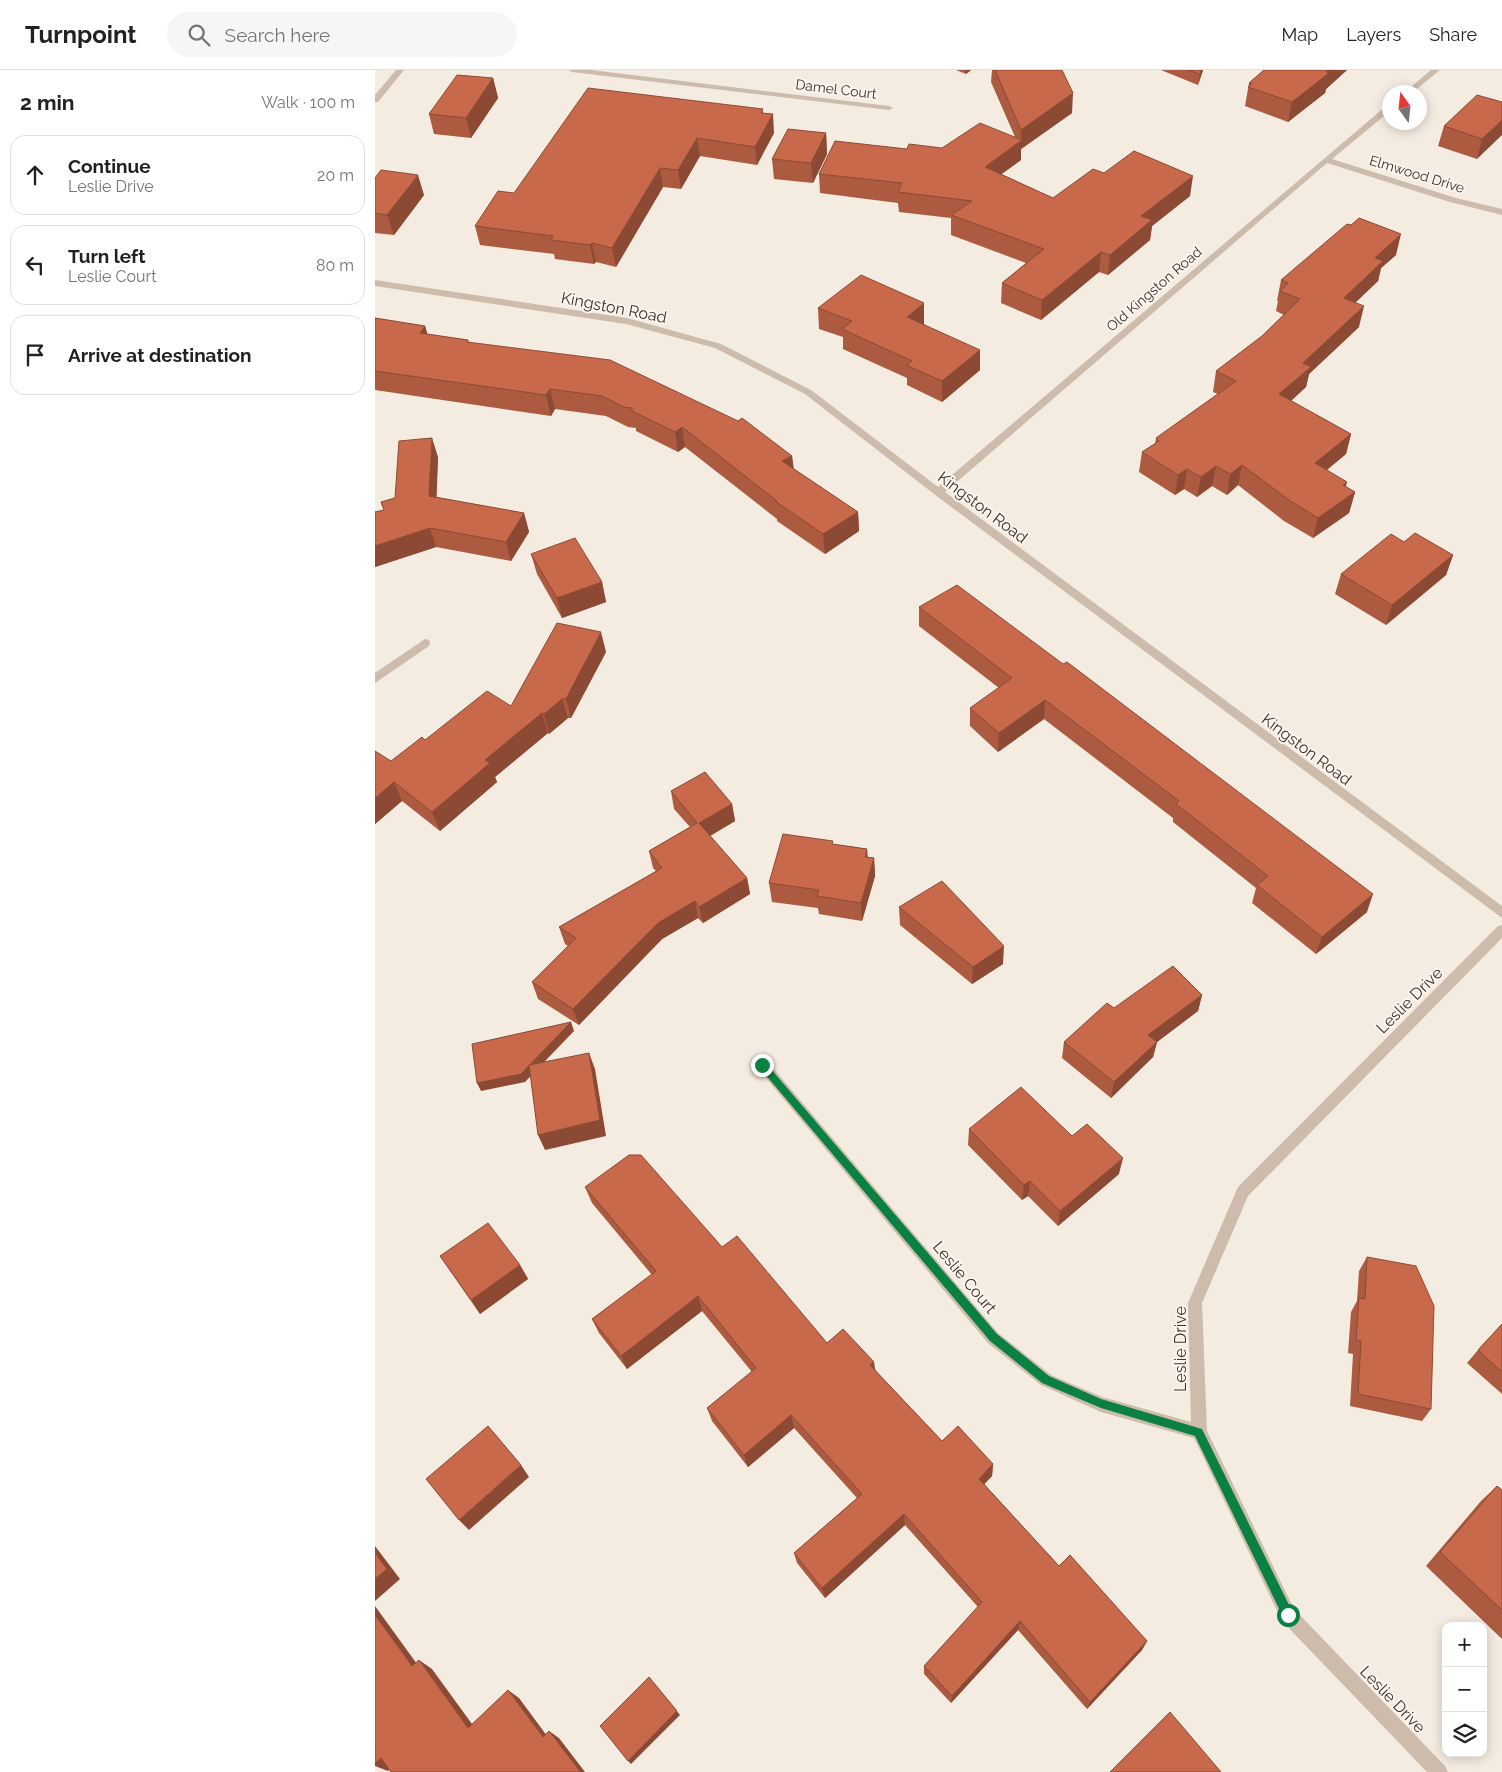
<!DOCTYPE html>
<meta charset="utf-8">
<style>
:root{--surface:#fff;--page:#f6f6f6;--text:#202124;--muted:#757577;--line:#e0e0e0}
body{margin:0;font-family:Raleway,sans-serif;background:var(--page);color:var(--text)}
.controls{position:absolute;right:15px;bottom:15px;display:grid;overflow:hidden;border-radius:10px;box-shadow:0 2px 12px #0003}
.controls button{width:45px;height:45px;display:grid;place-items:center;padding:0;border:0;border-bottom:1px solid var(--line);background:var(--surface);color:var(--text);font:25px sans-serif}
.compass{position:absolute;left:1007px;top:15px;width:45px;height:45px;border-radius:50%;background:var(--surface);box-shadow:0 2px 12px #0003;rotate:345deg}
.stop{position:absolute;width:15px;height:15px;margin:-11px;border:4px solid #0b8043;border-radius:50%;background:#fff}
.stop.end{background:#0b8043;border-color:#fff;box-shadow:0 1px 5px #0008}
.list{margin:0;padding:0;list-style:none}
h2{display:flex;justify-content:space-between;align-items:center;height:65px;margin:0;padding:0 20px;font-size:21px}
h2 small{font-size:16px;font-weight:400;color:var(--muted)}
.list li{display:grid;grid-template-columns:32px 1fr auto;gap:15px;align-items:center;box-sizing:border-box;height:80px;margin:0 10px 10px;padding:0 10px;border:1px solid var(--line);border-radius:15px}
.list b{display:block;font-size:19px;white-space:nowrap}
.list p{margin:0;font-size:16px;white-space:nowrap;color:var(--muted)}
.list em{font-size:16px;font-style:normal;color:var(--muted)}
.icon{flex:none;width:28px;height:28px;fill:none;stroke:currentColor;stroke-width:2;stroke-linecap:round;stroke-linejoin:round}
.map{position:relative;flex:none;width:1127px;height:1702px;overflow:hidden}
header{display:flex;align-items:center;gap:30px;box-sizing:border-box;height:70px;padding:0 25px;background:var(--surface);border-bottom:1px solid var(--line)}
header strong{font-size:24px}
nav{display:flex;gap:28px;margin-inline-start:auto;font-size:18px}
.search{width:350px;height:45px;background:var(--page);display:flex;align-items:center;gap:12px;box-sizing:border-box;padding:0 18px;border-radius:28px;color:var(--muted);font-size:19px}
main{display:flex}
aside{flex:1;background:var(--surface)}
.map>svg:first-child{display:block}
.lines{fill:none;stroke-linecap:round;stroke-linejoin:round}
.minor{fill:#cdbbac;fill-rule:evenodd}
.wall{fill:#ac5a40}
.shaded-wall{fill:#8c4a34}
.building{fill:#c8694b;stroke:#8c4a34}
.route{fill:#0b8043}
.labels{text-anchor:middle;stroke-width:4;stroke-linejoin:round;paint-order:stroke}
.far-street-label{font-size:14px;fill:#3b302b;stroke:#fbf5ee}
.street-label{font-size:16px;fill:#3b302b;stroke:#fbf5ee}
</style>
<header>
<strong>Turnpoint</strong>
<div class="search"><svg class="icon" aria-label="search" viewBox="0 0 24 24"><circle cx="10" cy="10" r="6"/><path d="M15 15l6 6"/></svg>Search here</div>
<nav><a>Map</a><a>Layers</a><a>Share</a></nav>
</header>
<main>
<aside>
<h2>2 min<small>Walk · 100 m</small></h2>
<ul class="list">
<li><svg class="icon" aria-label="ahead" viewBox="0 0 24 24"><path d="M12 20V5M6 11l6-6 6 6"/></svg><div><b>Continue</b><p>Leslie Drive</p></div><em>20 m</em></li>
<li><svg class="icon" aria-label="left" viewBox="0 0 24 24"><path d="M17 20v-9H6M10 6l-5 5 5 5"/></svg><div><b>Turn left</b><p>Leslie Court</p></div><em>80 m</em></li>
<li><svg class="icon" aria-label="arrive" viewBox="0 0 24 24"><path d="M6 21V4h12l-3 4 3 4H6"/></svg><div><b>Arrive at destination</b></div></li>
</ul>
</aside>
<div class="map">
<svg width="1127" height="1702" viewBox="0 0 1127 1702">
<rect width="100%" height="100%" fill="#f4ebe1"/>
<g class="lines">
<g class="minor">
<polygon points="21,0 29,0 3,32 0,32 0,25"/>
<polygon points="193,0 216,0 514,36 518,38 514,40 197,2"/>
<polygon points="1056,0 1065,0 1038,22 1030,22"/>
<polygon points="1011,36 1014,36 1014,42 957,89 1081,128 1127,139 1127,145 1075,132 952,93 570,422 1127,836 1127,848 559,424 430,324 340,278 251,254 0,216 0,210 252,248 346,274 436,320 563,417"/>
<polygon points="50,569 54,570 55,573 54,576 0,613 0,603"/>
<polygon points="1127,855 1127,868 873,1126 827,1233 832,1361 919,1539 1070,1696 1073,1702 1052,1702 907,1551 819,1368 726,1342 666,1315 613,1273 380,995 382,991 387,989 392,991 623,1263 676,1305 727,1327 816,1352 813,1233 863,1117 1123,856"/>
</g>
</g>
<g class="wall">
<polygon points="581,0 596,0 591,4"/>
<polygon points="617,0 687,0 697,43 646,79 646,90 626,104 678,128 729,103 815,126 777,156 775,170 733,205 724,202 666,250 626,233 627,213 651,193 576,165 576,148 524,142 523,133 445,123 444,104 532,79 567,78 640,67 616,12"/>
<polygon points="786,0 828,0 823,15"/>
<polygon points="889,0 972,0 951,19 950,23 913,52 870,36 874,13"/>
<polygon points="118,8 123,28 96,68 59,64 54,44"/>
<polygon points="1127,32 1102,89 1063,76 1069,56"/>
<polygon points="388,39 388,43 399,63 382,95 325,86 306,119 288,117 241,197 221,192 219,194 180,189 179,184 105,175 100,156 139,123"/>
<polygon points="451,63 452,84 438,113 399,109 397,89"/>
<polygon points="0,108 49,125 19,165 0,163"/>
<polygon points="976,155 1021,185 1006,198 1003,211 980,233 984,257 934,304 931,317 916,331 976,364 971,384 952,400 971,417 980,422 974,443 938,468 909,451 863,415 852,425 837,416 822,427 809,419 800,425 764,402 767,382 780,374 781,368 843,324 838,322 841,301 887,266 909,245 901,241 903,231 902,231 906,210"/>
<polygon points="443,238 549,254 605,300 567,332 532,315 532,308 468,279 468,267 444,259"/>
<polygon points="0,248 50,256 52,264 93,270 94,272 417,386 419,399 483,442 484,461 450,484 402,451 402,449 310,377 303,382 261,361 261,358 253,357 231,346 180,339 176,346 0,320"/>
<polygon points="63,387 61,427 149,443 154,462 136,491 61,477 0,497 0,442 9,440 6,432 20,428"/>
<polygon points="1029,472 1078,485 1071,505 1011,555 960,524 966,504"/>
<polygon points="156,484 227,512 231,532 187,548 162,504"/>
<polygon points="544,537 992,842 941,884 877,833 881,818 798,752 798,748 669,649 623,682 595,656 595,638 624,618 544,556"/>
<polygon points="231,582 196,648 193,648 174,664 173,663 120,707 122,712 65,761 27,731 0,754 16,691 50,670 136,636"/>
<polygon points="296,721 357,734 360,751 335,766 372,808 375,824 328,853 323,848 287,869 204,955 163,929 157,912 193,876 190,874 184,857 281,801 278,798 274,781 315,757 299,739"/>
<polygon points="458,774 492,779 493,787 499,788 500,806 487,851 444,844 443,838 397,832 394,813"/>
<polygon points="524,837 628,894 597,914 525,855"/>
<polygon points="827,925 823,941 782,972 778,987 736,1028 687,988 689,972 739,938"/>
<polygon points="594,1059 697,1066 744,1104 683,1156 653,1126 647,1130 593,1075"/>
<polygon points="210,1117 347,1177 452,1273 500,1300 567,1371 618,1394 617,1406 609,1414 684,1496 772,1571 767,1580 712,1639 643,1560 576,1633 549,1604 549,1596 603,1537 530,1455 450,1528 422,1493 419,1483 482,1428 419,1358 373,1397 337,1351 332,1338 377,1302 327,1241 252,1299 224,1263 217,1249 277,1205 217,1133"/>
<polygon points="65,1186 145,1195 153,1209 105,1244"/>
<polygon points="992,1187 1056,1339 1047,1351 975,1336 978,1284 973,1283 976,1242 982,1231 984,1201"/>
<polygon points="1127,1254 1127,1324 1092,1293 1103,1280"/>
<polygon points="1122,1416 1127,1420 1127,1569 1051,1496 1106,1431"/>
</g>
<g class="shaded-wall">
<polygon points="591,0 596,0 591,4"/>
<polygon points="826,0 828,0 823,15 825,4"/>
<polygon points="953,0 972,0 951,19 950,23 913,52 917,32"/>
<polygon points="118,8 123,28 96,68 91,48"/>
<polygon points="698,23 697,43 646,79 646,90 609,117 610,97 646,71 646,60"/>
<polygon points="398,44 399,63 382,95 380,77"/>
<polygon points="1127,50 1127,65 1102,89 1107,69"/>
<polygon points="451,63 452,84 438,113 436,93"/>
<polygon points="322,68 325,86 306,119 303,100"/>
<polygon points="285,98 288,117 241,197 237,178"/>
<polygon points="43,105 49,125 19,165 12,145"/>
<polygon points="818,106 815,126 777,156 775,170 733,205 735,185 766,146"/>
<polygon points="1026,164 1021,185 1006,198 1003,211 964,248 969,228 1000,188"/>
<polygon points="217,173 221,192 219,194 215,175"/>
<polygon points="726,182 724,202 666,250 667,230"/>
<polygon points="549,233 549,254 532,267 532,247"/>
<polygon points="989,236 984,257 934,304 931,317 900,345 904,324 928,293"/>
<polygon points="50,256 56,276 45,263"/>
<polygon points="605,280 605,300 567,332 567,311"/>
<polygon points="175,319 180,339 176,346 171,325"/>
<polygon points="307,357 310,377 303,382 300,362"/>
<polygon points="976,364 971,384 935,413 940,393"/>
<polygon points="57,368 63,387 61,445 54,426"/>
<polygon points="417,386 419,406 407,391"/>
<polygon points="867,395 863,415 852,425 855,404"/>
<polygon points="841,396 837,416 822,427 826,407"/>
<polygon points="812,399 809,419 800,425 803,405"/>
<polygon points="972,412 967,431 980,422 974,443 938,468 943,448 968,415"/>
<polygon points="483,442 484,461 450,484 448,464"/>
<polygon points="149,443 154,462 136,491 131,472"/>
<polygon points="55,458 61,477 0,497 0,476"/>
<polygon points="1078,485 1071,505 1011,555 1017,535"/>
<polygon points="227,512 231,532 187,548 182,528"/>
<polygon points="226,562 231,582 196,648 191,629"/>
<polygon points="187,629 193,648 174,664 169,644"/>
<polygon points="670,630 669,649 623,682 624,663"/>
<polygon points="167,643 173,663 120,707 122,712 65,761 57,742 110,690"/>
<polygon points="19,712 27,731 0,754 0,728"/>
<polygon points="357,734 360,751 328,770 324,753"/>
<polygon points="499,788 500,806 487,851 486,833"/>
<polygon points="372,808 375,824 328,853 324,837"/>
<polygon points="998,824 992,842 941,884 947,867"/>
<polygon points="320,831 323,848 287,869 204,955 198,939 283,853"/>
<polygon points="629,876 628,894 597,914 598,897"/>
<polygon points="827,925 823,941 782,972 778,987 736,1028 739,1012 773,965"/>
<polygon points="196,952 199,961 150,1012 106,1021 102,1013"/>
<polygon points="214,983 220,999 231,1066 170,1080 163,1065"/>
<polygon points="748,1088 744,1104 683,1156 685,1141"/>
<polygon points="655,1111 653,1126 647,1130 649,1115"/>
<polygon points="145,1195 153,1209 105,1244 96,1230"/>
<polygon points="323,1226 327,1241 252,1299 246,1286"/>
<polygon points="499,1292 501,1305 495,1295"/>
<polygon points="416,1345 419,1358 373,1397 369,1385"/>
<polygon points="618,1394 617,1406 603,1421 604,1409"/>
<polygon points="146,1395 154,1407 94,1460 84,1450"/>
<polygon points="529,1444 530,1455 450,1528 447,1518"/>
<polygon points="0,1476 25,1509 0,1531"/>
<polygon points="0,1536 50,1605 37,1596 0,1545"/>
<polygon points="645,1551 643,1560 576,1633 577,1626"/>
<polygon points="772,1571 767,1580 712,1639 715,1632"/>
<polygon points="44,1590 57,1599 105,1665 93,1658"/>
<polygon points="274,1607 305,1645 256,1694 253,1691"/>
<polygon points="133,1620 144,1628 178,1674 168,1667"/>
<polygon points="174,1661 184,1668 210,1702 203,1702"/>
<polygon points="6,1688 20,1694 13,1701 0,1696 0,1693"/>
</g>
<g class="building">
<polygon points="620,0 687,0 698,23 646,60"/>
<polygon points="813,0 826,0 825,4"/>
<polygon points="889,0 953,0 951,2 954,3 917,32 873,17 877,14 874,13"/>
<polygon points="82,5 118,8 91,48 54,44"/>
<polygon points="213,18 388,39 386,43 398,44 380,77 322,68 303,100 285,98 237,178 217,173 215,175 176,170 178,166 100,156 123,121 139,123"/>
<polygon points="1102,25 1127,32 1127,50 1107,69 1069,56"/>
<polygon points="605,53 647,70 610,97 678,128 718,99 729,103 759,81 818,106 766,146 777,150 735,185 726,182 667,230 627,213 669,179 576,145 597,131 523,122 527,113 444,104 460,71 532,79 534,74 567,78"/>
<polygon points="413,59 451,63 436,93 397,89"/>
<polygon points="6,100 43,105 12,145 0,143 0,108"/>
<polygon points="984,148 1026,164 1000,188 1008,191 969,228 989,236 928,293 936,297 904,324 976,364 940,393 972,412 968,415 980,422 943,448 914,430 867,395 855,404 841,396 826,407 812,399 803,405 767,382 784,371 781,368 861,311 841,301 887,266 925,229 905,221 913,213 906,210 972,154 976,155"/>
<polygon points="486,205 549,233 532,247 605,280 567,311 531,295 537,291 467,259 477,251 443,238"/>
<polygon points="0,248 50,256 45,263 93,270 92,272 235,290 363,351 367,348 417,386 407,391 483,442 448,464 400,431 402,431 307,357 300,362 257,341 257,338 249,337 227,326 175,319 171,325 0,301"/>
<polygon points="57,368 54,426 149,443 131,472 55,458 0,476 0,442 9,440 6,432 20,428 24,371"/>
<polygon points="1040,463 1078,485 1017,535 966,504 1016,464 1029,472"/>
<polygon points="200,468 227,512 182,528 156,484"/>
<polygon points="582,515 688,594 692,592 998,824 947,867 882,815 893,806 801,734 804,731 670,630 624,663 595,638 637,608 544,537"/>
<polygon points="182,553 226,562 191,629 187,629 169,644 167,643 110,690 115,693 57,742 19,712 0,728 0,681 16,691 47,667 50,670 112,621 136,636"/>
<polygon points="330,702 357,734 324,753 372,808 324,837 320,831 283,853 198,939 157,912 201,868 184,857 287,798 274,781 322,753 296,721"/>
<polygon points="408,764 458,771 457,774 492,779 490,787 499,788 486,833 442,826 444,820 394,813"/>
<polygon points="567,811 629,876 598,897 524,837"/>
<polygon points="798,896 827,925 773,965 782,972 739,1012 689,972 732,933 739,938"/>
<polygon points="196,952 146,1004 102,1013 97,974"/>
<polygon points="214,983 225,1050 163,1065 154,995"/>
<polygon points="646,1017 697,1066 712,1054 748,1088 685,1141 655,1111 649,1115 594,1059"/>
<polygon points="254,1085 266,1085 347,1177 362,1166 452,1273 468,1259 499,1292 495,1295 567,1371 583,1356 618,1394 604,1409 684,1496 695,1485 772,1571 715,1632 645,1551 577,1626 549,1596 607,1532 529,1444 447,1518 419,1483 487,1424 416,1345 369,1385 332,1338 381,1298 323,1226 246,1286 217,1249 281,1201 210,1117"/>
<polygon points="113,1153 145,1195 96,1230 65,1186"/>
<polygon points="992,1187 1041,1196 1059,1236 1056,1339 983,1324 986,1271 981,1270 984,1228 990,1229"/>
<polygon points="1127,1254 1127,1302 1103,1280"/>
<polygon points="113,1356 146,1395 84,1450 51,1409"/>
<polygon points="1122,1416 1127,1420 1127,1540 1065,1482"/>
<polygon points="0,1483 12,1499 0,1509"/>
<polygon points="0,1545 37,1596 44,1590 93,1658 133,1620 168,1667 174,1661 205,1701 203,1702 16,1702 6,1688 0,1693"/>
<polygon points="274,1607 302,1641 253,1691 225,1656"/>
<polygon points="795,1642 846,1702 735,1702"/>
</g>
<polygon class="route" points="387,991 390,992 622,1264 674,1306 726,1329 827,1359 917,1541 918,1545 917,1549 913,1550 909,1549 820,1366 726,1338 667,1313 615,1271 384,997 383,995"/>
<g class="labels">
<g class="far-street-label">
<text transform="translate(461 19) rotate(7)" y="5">Damel Court</text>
<text transform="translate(1042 104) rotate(17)" y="5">Elmwood Drive</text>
<text transform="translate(779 219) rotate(-41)" y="5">Old Kingston Road</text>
</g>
<g class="street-label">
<text transform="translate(239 237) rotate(11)" y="6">Kingston Road</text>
<text transform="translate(608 437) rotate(37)" y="6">Kingston Road</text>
<text transform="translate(932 679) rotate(37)" y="6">Kingston Road</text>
<text transform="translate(1034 930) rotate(-45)" y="6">Leslie Drive</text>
<text transform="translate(590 1207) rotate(50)" y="6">Leslie Court</text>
<text transform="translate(805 1279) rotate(-90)" y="6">Leslie Drive</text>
<text transform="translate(1018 1629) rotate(46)" y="6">Leslie Drive</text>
</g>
</g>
</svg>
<div class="controls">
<button>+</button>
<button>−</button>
<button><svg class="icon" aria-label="layers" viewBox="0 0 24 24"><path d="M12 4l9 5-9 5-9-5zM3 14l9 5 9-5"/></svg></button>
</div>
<svg class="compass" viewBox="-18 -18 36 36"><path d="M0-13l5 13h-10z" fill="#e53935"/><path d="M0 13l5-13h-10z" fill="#757577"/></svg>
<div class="stop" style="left:913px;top:1545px"></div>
<div class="stop end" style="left:387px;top:995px"></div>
</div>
</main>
